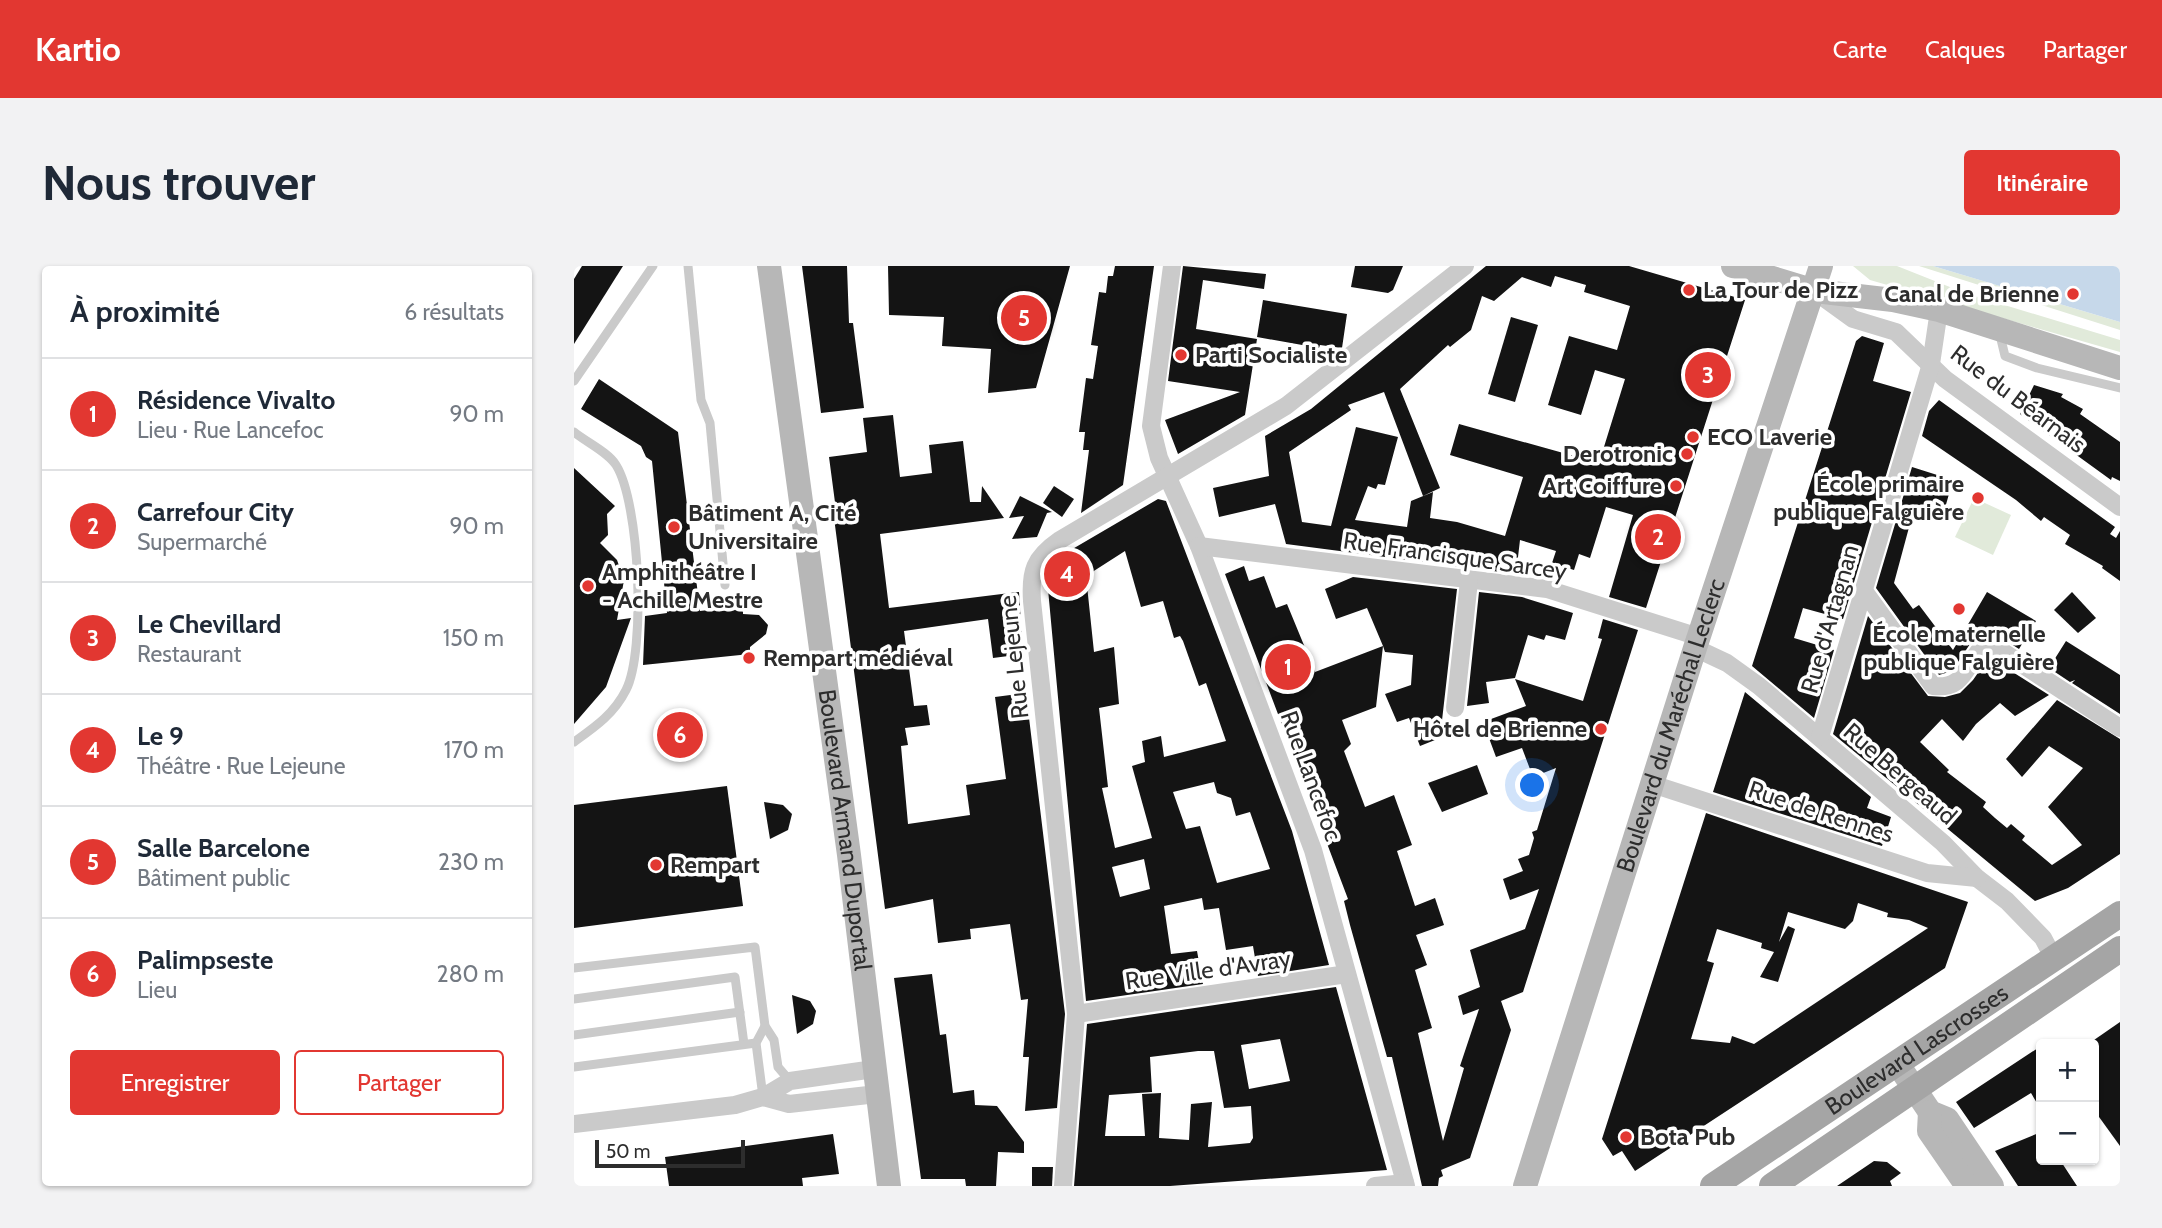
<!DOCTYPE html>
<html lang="fr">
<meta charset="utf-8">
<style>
:root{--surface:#fff;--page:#f2f2f3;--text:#1f2937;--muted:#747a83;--line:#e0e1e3;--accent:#e23731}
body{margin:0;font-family:Cabin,sans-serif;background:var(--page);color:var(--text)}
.controls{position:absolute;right:21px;bottom:21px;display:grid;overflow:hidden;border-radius:7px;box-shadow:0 2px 5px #0004}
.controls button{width:63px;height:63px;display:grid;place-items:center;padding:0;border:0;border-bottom:2px solid var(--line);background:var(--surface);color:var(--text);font:35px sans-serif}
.scale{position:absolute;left:21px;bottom:18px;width:150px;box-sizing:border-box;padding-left:7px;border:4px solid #2d2d2d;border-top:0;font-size:19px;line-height:24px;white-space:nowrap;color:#2d2d2d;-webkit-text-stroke:5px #fff;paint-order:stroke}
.you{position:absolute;left:959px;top:520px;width:24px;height:24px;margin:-18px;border:5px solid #fff;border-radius:50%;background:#1a73e8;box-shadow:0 0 0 10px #1a73e833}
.badge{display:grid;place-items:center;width:46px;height:46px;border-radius:50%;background:var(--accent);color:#fff;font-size:23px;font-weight:700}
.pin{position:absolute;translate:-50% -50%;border:4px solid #fff;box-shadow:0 2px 7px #0006}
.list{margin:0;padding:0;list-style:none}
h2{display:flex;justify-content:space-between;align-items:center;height:91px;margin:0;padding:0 28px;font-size:30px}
h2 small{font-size:23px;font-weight:400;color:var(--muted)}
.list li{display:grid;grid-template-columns:46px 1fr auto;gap:21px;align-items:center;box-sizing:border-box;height:112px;padding:0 28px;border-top:2px solid var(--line)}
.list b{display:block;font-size:26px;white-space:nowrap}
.list p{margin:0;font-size:23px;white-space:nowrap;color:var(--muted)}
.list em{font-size:23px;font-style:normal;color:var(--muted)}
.actions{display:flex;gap:14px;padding:21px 28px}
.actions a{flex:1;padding:16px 0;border:2px solid var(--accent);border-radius:7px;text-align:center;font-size:24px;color:var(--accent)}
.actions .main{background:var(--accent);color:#fff}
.map{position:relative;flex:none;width:1546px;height:920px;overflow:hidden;border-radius:7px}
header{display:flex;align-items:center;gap:42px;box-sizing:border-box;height:98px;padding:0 35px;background:var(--accent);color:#fff}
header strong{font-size:33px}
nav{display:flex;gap:38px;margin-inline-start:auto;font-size:24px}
.intro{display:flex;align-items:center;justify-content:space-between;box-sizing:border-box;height:168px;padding:0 42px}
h1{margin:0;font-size:49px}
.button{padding:18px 32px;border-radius:7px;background:var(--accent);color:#fff;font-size:24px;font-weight:700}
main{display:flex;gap:42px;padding:0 42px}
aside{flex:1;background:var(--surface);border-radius:7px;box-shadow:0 2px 5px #0004}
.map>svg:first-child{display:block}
.green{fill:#e1eada}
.water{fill:#c6d8ea}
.building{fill:#141414;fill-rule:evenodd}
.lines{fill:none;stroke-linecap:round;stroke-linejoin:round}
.lane{stroke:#cacaca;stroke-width:9}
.street{stroke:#cacaca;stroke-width:18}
.secondary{stroke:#b7b7b7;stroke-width:24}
.primary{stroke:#a5a5a5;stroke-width:26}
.poi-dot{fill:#e23731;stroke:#fff;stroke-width:2.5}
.labels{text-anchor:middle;stroke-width:7;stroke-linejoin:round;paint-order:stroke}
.poi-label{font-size:24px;font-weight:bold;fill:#2d2d2d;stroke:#fff;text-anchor:start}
.street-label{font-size:24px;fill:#2d2d2d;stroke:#fff}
</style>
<header>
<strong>Kartio</strong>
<nav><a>Carte</a><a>Calques</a><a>Partager</a></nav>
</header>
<div class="intro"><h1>Nous trouver</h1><a class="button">Itinéraire</a></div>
<main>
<aside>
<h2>À proximité<small>6 résultats</small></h2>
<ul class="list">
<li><span class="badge">1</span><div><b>Résidence Vivalto</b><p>Lieu · Rue Lancefoc</p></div><em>90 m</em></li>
<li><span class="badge">2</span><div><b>Carrefour City</b><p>Supermarché</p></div><em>90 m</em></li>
<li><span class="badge">3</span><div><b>Le Chevillard</b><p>Restaurant</p></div><em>150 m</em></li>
<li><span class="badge">4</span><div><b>Le 9</b><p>Théâtre · Rue Lejeune</p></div><em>170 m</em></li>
<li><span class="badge">5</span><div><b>Salle Barcelone</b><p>Bâtiment public</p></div><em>230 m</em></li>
<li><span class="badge">6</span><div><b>Palimpseste</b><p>Lieu</p></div><em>280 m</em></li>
</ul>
<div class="actions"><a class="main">Enregistrer</a><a>Partager</a></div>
</aside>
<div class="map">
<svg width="1546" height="920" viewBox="0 0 1546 920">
<rect width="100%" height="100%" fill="#fff"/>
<g class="green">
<polygon points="1279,0 1323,0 1391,27 1546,74 1546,86 1296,14"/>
<polygon points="1345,0 1359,0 1546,56 1546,64"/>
<polygon points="1400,232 1437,249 1419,289 1381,271"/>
</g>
<polygon class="water" points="1359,0 1546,0 1546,56"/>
<g class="building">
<polygon points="8,0 49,0 0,78 0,13"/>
<polygon points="228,0 273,0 275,57 279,57 290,142 247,147"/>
<polygon points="314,0 496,0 462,122 414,127 417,83 368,80 370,51 315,49"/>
<polygon points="541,0 580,0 549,219 507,247 515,184 509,184 511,166 505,166 508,143 512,112 519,113 524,80 517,79 525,26 532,27 534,10 539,10"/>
<polygon points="609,0 692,8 690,23 629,14 622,63 683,73 671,149 604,188 591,154 666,126 594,115"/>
<polygon points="781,0 829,0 819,24 814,27 777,21"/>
<path d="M912 0H1055L1171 34 1072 342 1035 331 1059 249 1032 241 1016 292 1005 288 1000 304 978 297 982 285 946 274 942 308 712 278 701 238 645 251 639 222 695 210 691 170 737 143ZM981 10 1012 19 1010 26 1056 40 1043 84 995 70 974 139 1007 149 1021 104 1051 113 1025 197 885 158 876 189 949 211 931 270 883 256 856 252 859 226 837 235 833 261 781 254 794 220 802 223 804 218 811 219 824 171 782 161 757 260 728 256 715 186 777 144 774 139 810 126 849 230 866 222 826 123 874 79 876 81 897 64 908 30 920 35 948 11 977 21Z"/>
<polygon points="689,34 773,48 768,82 746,79 745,82 683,71"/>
<polygon points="937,51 964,59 941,136 914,128"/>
<polygon points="1288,70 1310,77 1299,115 1337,126 1269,353 1229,342 1220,372 1260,384 1240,452 1178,400 1282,75"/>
<polygon points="25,113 104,166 126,345 169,340 169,348 185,349 194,359 192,368 176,381 176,388 69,399 71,350 93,347 78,195 72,191 67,180 7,143"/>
<polygon points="1460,119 1489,128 1487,131 1509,143 1506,148 1546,176 1546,215 1538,211 1537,214 1446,148"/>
<polygon points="1365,134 1541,261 1536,268 1542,272 1546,265 1546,315 1528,302 1529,300 1491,278 1496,269 1470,251 1467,255 1442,234 1348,170 1355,145"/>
<polygon points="319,149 326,211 358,207 355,179 389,175 396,236 407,236 408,220 430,252 306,268 315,342 445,326 449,388 419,392 414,353 330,365 340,440 353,439 356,459 331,462 334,479 327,480 334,558 396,549 392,519 432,513 421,431 452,427 491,748 483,842 451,845 455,791 449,791 454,733 447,734 436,658 396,663 397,673 364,677 359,633 311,643 259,244 262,244 255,191 293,186 289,152"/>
<polygon points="1338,201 1379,214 1369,249 1343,242 1341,254 1337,254 1320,317 1339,343 1345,339 1379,384 1413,326 1462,355 1445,383 1423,369 1408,367 1396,378 1378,405 1365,409 1302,322"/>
<polygon points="0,202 41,240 33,248 34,269 26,277 43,294 50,314 43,354 57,352 32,421 0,458"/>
<polygon points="480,220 500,233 488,251 469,237"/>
<polygon points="446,230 478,246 473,247 463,271 438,273 450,250 435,252"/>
<path d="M584 233 592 235 718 565 755 699 684 710 679 680 652 684 645 642 630 644 628 632 590 640 597 688 623 685 629 718 512 735 474 323 503 319 471 307 478 295ZM551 285 567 341 589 335 600 372 606 370 609 375 625 420 632 417 652 475 590 491 587 470 568 475 571 496 558 500 578 572 541 582 528 522 534 521 525 442 545 438 540 381 520 386 512 310ZM640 516 643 527 657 532 662 550 676 546 696 603 643 617 626 560 612 563 599 526ZM570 593 576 623 546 631 538 601Z"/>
<polygon points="670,300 675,315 690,310 702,342 713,338 741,406 809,380 793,342 762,353 751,323 779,311 883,323 866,472 846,480 835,452 823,456 811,428 837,419 839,389 811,386 809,380 802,441 768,454 777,478 770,485 791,541 820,529 838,579 823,585 841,640 861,632 870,659 842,669 853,699 841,704 858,762 844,767 869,875 890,802 886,800 905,743 889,749 884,730 906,721 896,684 951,663 965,623 936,634 929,613 949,605 944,593 955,589 960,572 958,566 963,564 982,502 959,511 948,482 922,491 909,456 952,440 941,413 1009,435 1028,373 1024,372 1029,353 1064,364 949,726 927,735 937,764 896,892 867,904 869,910 865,912 864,920 848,920 818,791 813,791 776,659 770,635 774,633 651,308"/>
<polygon points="905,326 948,331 999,347 991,374 972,369 970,374 954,369 941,412 912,416 915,437 893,440"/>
<polygon points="1498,326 1522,352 1504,367 1480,344"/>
<polygon points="1294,350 1354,430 1371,431 1386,427 1399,414 1415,391 1475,429 1441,450 1426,437 1402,458 1389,475 1368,453 1346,476 1375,504 1373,506 1412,536 1409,541 1421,552 1433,562 1437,558 1451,570 1448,574 1478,599 1508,579 1474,541 1509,502 1475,480 1448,511 1432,493 1483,434 1546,473 1546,588 1494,622 1461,635 1259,468"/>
<polygon points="1492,375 1546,409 1546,448 1498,417 1501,414 1496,416 1475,402"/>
<polygon points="1171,426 1297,531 1293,542 1317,551 1308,580 1139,526"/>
<polygon points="903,499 914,528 868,546 854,517"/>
<polygon points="153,520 169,640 0,662 0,539"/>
<polygon points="190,536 209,539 218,548 214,564 196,573"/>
<path d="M1132 547 1394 636 1371 702 1061 905 1048 885 1039 890 1028 873ZM1284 637 1314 647 1313 651 1335 654 1354 662 1180 778 1158 770 1156 777 1117 773 1140 697 1133 695 1143 663 1188 677 1187 682 1200 686 1186 711 1204 716 1221 663 1214 660 1205 676 1214 646 1271 663 1279 655Z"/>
<polygon points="358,708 366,769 372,768 379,827 400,824 401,839 423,840 450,876 450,887 424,886 422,920 392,920 391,913 347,913 320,712"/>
<path d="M762 721 813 904 596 920H500L513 758ZM706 773 716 815 675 823 667 779ZM624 785H640L650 842 677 840 679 872 676 877 634 881 638 836 617 838 615 874 585 872 587 827 568 828 571 870H531L535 829 578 826 576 791Z"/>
<polygon points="218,729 236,735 242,745 239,758 223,768"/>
<polygon points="1546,756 1546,880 1520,844 1520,774"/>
<polygon points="1467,780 1467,844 1457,827 1400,862 1382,836"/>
<polygon points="1467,866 1467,894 1486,894 1503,920 1444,920 1421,885"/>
<polygon points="259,868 265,908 228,912 229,920 95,920 91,891"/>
<polygon points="1300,895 1313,896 1327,907 1316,915 1318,920 1263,920"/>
<polygon points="458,901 479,901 478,920 458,920"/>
</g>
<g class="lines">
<g class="lane">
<polyline points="114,0 127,134 136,157 151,319"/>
<polyline points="1425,65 1431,90 1463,102 1546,122"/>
<polyline points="0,115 79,0"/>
<path d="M0 166C12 176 34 186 42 199 66 237 72 385 52 424 40 448 21 461 0 476"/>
<polyline points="0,702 181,681 191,760 200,774 204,801 216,815"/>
<polyline points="0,733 161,711 170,778"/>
<polyline points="0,769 166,746"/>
<polyline points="0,801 182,777"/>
<polyline points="189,831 182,777 191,760"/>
</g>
<g class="street">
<polyline points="598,0 577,160 585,192 625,280 739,584 832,920"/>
<polyline points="1243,27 1279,53 1322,66 1371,113 1546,241"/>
<polyline points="625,280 973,323 1125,371"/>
<path d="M1290 325 1359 420C1394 424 1390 395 1412 378L1420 380 1546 462"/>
<polyline points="1121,382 1153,397 1185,420 1369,577 1403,612 1433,635 1469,672 1479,691"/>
<polyline points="881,442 895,315"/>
<polyline points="1246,471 1357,98 1365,44"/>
<polyline points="1078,518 1353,607 1403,612"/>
<polyline points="502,748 773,708"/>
<polyline points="189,831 215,838 303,828"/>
<polyline points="0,858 161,839 189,831 216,815 300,803"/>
<path d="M489 920 502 748 458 335C456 305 460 292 486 274L712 140 891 0"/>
<polyline points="801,920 831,917"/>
</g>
<g class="secondary">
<path id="s1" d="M195 0 275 589 315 920"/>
<polyline points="1159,0 1241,25 1319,34 1365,44 1546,102"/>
<polyline points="1323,797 1356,846 1373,853 1418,920"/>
<polyline points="1356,846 1355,865 1393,920"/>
<path id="s2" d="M951 920 1121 382 1247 0"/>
</g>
<g class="primary">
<path id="s3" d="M1139 920 1546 648"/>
<polyline points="1198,920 1546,683"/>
</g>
</g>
<g class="poi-dot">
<circle cx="1115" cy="24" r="7"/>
<circle cx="1499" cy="28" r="7"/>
<circle cx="607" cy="89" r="7"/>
<circle cx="1119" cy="171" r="7"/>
<circle cx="1113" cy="188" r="7"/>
<circle cx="1102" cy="220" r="7"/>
<circle cx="1404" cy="232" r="7"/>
<circle cx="100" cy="261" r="7"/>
<circle cx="14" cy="320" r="7"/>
<circle cx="1385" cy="343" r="7"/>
<circle cx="175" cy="392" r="7"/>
<circle cx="1027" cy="463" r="7"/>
<circle cx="82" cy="599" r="7"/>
<circle cx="1052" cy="871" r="7"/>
</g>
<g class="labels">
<g class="poi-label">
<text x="1129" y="32">La Tour de Pizz</text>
<text x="1485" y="36" text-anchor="end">Canal de Brienne</text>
<text x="621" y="97">Parti Socialiste</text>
<text x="1133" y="179">ECO Laverie</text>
<text x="1099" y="196" text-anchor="end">Derotronic</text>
<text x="1390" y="226" text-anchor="end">École primaire<tspan x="1390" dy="28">publique Falguière</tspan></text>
<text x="1088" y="228" text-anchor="end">Art Coiffure</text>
<text x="114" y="255">Bâtiment A, Cité<tspan x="114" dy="28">Universitaire</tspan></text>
<text x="28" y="314">Amphithéâtre I<tspan x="28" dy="28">- Achille Mestre</tspan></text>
<text x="1385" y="376" text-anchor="middle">École maternelle<tspan x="1385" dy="28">publique Falguière</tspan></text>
<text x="189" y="400">Rempart médiéval</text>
<text x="1013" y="471" text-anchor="end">Hôtel de Brienne</text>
<text x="96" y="607">Rempart</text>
<text x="1066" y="879">Bota Pub</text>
</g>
<g class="street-label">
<text transform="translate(1444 133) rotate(37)" y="8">Rue du Béarnais</text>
<text transform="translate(881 290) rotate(8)" y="8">Rue Francisque Sarcey</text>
<text transform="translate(1256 353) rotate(-74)" y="8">Rue d'Artagnan</text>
<text transform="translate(440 391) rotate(-96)" y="8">Rue Lejeune</text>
<text dy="8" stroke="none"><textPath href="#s2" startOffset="483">Boulevard du Maréchal Leclerc</textPath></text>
<text transform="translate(1326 508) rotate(41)" y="8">Rue Bergeaud</text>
<text transform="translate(737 510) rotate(70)" y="8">Rue Lancefoc</text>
<text transform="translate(1247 546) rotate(18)" y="8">Rue de Rennes</text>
<text dy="8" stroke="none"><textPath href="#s1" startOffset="569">Boulevard Armand Duportal</textPath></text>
<text transform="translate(634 704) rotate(-8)" y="8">Rue Ville d'Avray</text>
<text dy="8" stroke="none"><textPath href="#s3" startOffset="245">Boulevard Lascrosses</textPath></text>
</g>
</g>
</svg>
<div class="controls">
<button>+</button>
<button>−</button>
</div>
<div class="scale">50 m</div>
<div class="you"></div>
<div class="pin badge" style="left:714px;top:401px">1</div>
<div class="pin badge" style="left:1084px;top:271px">2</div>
<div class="pin badge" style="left:1134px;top:109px">3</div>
<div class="pin badge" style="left:493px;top:308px">4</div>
<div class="pin badge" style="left:450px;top:52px">5</div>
<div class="pin badge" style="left:106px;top:469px">6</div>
</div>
</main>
